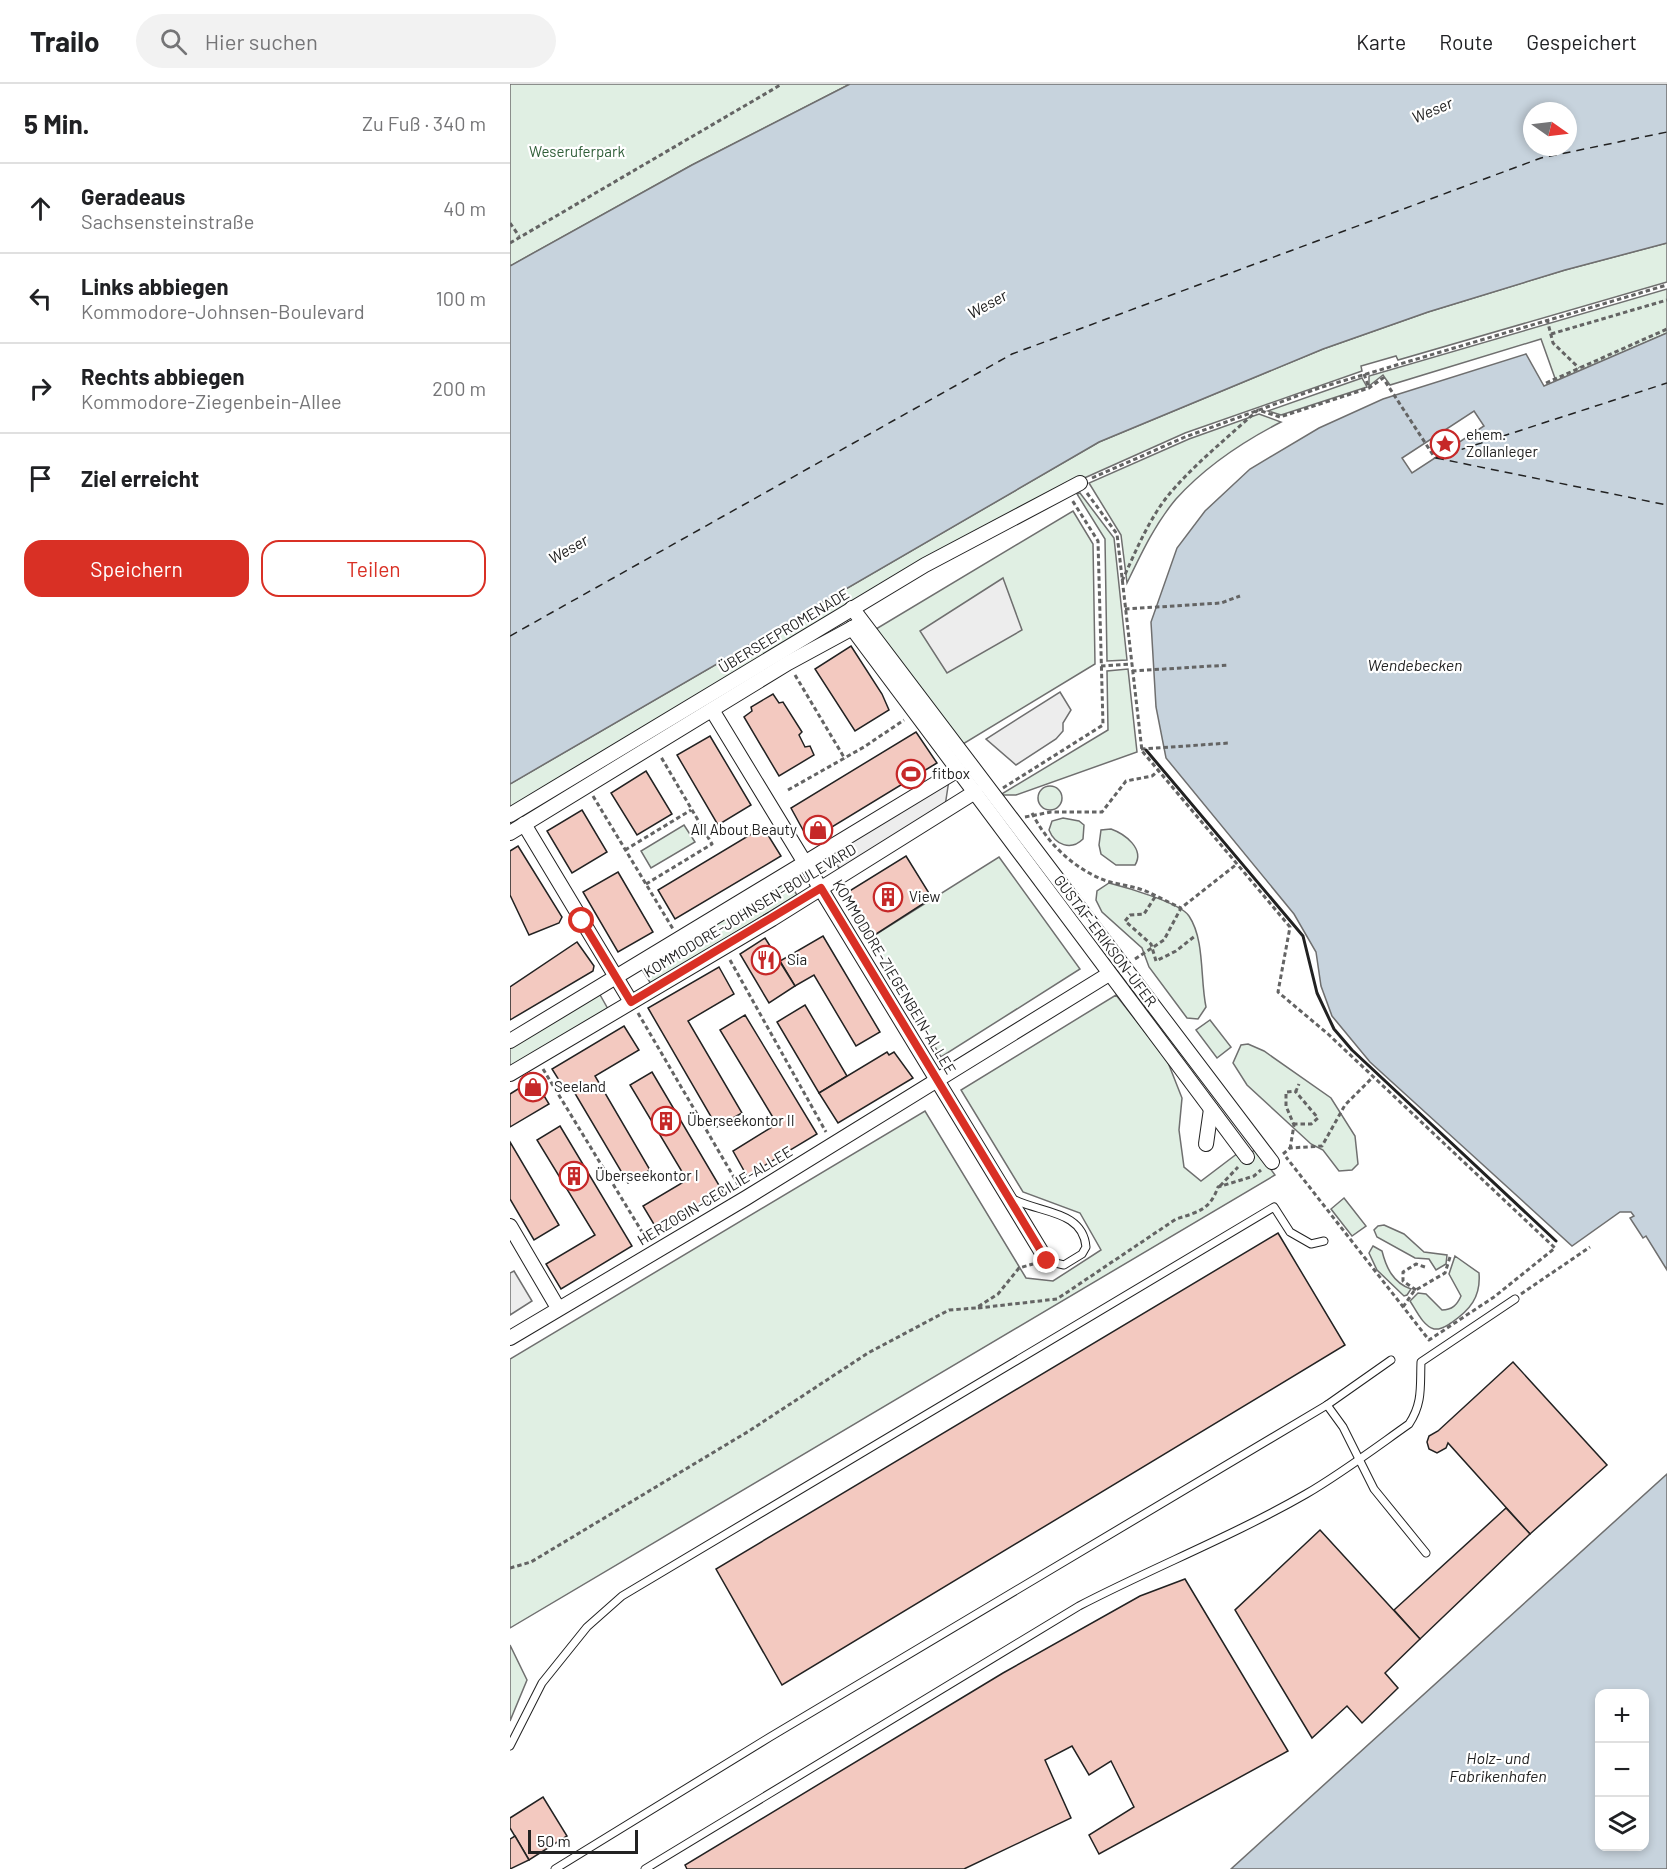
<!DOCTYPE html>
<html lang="de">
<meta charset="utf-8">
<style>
:root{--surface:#fff;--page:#f2f2f2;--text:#202124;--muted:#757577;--line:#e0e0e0;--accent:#d93025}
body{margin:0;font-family:Barlow,sans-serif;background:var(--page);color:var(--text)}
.controls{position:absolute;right:18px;bottom:18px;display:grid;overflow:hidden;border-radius:12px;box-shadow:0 3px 9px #0003}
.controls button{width:54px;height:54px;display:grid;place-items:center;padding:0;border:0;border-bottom:2px solid var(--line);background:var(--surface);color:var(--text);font:30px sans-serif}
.compass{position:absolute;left:1013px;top:18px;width:54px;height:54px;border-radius:50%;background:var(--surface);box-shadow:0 3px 9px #0003;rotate:104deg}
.scale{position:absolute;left:18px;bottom:15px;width:110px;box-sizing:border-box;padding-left:6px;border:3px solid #222;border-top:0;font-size:16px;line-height:21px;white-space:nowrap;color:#222;-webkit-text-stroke:4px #fff;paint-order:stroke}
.stop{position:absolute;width:18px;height:18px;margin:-14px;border:4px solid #d93025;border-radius:50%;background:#fff}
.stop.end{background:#d93025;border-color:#fff;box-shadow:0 2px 6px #0008}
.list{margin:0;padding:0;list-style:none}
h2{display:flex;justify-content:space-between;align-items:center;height:78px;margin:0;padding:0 24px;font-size:26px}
h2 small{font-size:20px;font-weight:400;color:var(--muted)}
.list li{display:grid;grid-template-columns:39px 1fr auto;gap:18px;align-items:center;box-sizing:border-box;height:90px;padding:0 24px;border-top:2px solid var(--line)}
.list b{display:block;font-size:22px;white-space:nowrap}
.list p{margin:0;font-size:20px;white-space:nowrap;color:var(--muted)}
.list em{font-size:20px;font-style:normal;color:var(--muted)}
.actions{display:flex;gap:12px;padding:18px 24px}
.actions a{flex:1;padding:14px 0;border:2px solid var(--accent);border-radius:18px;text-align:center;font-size:21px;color:var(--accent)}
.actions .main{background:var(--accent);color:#fff}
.icon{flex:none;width:33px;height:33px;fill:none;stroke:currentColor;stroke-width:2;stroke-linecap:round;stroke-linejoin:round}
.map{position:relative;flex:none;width:1157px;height:1785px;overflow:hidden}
header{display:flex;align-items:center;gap:36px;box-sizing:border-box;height:84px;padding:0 30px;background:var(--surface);border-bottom:2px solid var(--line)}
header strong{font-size:28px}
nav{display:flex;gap:33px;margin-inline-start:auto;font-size:21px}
.search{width:420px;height:54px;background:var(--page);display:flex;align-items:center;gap:15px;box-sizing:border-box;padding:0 21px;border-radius:33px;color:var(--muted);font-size:22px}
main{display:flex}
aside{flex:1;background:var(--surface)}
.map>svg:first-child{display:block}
.green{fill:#e0efe3;stroke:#6f6f6f;stroke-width:1.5}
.parking{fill:#ededed;stroke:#6f6f6f;stroke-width:1.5}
.water{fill:#c7d3dd;stroke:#6f6f6f;stroke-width:1.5;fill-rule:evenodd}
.pier{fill:#fff;stroke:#6f6f6f;stroke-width:1.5}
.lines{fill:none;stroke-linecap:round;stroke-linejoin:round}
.ferry{stroke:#222;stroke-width:1.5;stroke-dasharray:8 6;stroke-linecap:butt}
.building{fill:#f3c9c0;stroke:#222;stroke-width:1.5}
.lane-casing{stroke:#222;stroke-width:9}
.street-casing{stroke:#222;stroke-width:16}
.path{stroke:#646464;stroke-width:3;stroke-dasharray:4.5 3;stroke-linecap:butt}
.lane{stroke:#fff;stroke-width:7}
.street{stroke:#fff;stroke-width:14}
.wall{stroke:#222;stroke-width:3}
.route{stroke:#d93025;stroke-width:8}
.labels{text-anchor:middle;stroke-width:4.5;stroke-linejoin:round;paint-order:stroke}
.park-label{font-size:15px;fill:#2f5e38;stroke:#fff}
.poi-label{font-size:15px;fill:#222;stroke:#fff;text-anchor:start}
.street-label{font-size:15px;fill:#222;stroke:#fff}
.water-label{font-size:16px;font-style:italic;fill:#222;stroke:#fff}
</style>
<header>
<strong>Trailo</strong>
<div class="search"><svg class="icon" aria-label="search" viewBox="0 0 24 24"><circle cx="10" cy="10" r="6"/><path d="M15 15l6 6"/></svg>Hier suchen</div>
<nav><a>Karte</a><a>Route</a><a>Gespeichert</a></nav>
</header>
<main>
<aside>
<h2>5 Min.<small>Zu Fuß · 340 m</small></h2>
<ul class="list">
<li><svg class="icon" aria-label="ahead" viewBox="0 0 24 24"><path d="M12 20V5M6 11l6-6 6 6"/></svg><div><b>Geradeaus</b><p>Sachsensteinstraße</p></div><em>40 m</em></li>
<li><svg class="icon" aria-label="left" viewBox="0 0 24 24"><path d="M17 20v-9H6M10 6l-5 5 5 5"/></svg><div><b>Links abbiegen</b><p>Kommodore-Johnsen-Boulevard</p></div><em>100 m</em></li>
<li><svg class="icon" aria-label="right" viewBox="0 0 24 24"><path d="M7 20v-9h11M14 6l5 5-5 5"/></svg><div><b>Rechts abbiegen</b><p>Kommodore-Ziegenbein-Allee</p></div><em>200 m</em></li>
<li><svg class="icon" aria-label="arrive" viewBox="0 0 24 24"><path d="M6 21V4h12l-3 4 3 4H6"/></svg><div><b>Ziel erreicht</b></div></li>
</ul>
<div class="actions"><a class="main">Speichern</a><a>Teilen</a></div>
</aside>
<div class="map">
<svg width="1157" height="1785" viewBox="0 0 1157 1785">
<rect width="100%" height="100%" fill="#fff"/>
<g class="green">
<polygon points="0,0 340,0 182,81 0,182"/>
<polygon points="1157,159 1157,198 888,276 886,272 851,282 852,287 675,349 561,400 0,724 0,700 589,358 813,265 918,228 1055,186"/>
<polygon points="1157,205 1157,249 1046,297 1031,255 880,301 873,291 859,302 859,292"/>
<polygon points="852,294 857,303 771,331 758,327"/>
<path d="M749 330 771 338C734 357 694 384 666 415 645 440 631 470 617 499L611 451 579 399 679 355Z"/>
<polygon points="570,409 604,454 617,576 597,577 595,455 567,410"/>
<polygon points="563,427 583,460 585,580 453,660 366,545"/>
<polygon points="618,585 627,668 506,711 490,711 598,646 597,587"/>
<circle cx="540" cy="714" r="12"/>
<path d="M553 734 569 737 574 741 573 755C561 767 545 761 539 746L542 737Z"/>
<polygon points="174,741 185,758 141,784 131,767"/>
<path d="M601 745C615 750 635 765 625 781H606L591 770 589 761 591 746Z"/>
<polygon points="489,773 570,885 431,973 360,854"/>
<polygon points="277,795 287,811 141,900 131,884"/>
<path d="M599 799C615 803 671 819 679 832 695 856 690 895 696 923L688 935 677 934 639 883 632 864 592 828 586 816 587 807Z"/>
<polygon points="89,909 98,925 0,984 0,962"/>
<polygon points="606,911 657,976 672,1014 669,1046 674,1083 691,1097 728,1069 732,1075 746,1065 765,1091 0,1544 0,1275 415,1027 516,1194 543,1197 591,1166 570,1129 513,1108 451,1006"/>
<polygon points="700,936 721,963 707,974 686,946"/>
<polygon points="738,960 754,967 821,1014 845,1052 848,1080 842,1086 829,1087 813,1066 801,1060 737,1001 723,979 731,961"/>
<polygon points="834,1114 856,1142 842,1152 821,1125"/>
<polygon points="874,1141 894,1150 914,1168 937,1171 936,1180 926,1186 919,1175 905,1174 867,1153 864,1146 868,1142"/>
<path d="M863 1162 872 1167C876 1183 883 1199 901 1205L897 1211 894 1212 867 1186 859 1169Z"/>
<path d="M945 1172 969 1189C971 1213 960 1226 941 1239 936 1242 931 1246 924 1245 913 1242 906 1226 900 1217L908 1209 916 1210 932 1226C942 1226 947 1221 951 1212L939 1190Z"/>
<polygon points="0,1561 17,1596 0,1637"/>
</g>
<g class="parking">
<polygon points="493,494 512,546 437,589 410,547"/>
<polygon points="550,608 561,626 553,639 553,647 546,655 506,681 476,655"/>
<polygon points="439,696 435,722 331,786 318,770"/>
<polygon points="4,1187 22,1217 0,1231 0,1189"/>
</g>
<g class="water">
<path d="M340 0H1157V159L1055 186 918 228 813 265 589 358 0 700V182L182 81ZM1022 27H1058V63H1022Z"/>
<polygon points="1157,249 1157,1186 1136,1152 1133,1154 1120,1134 1124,1132 1121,1128 1110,1128 1062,1162 860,978 822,932 811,902 806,868 784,830 656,674 646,623 641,538 667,464 695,427 740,385 809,344 873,315 1016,270 1034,302"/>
<path d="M1157 1390V1785H721ZM1090 1610H1134V1762H1090Z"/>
</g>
<polygon class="pier" points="964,327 974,342 902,389 892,374"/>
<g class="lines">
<g class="ferry">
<polyline points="925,374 1157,299"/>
<polyline points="926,374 1157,421"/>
<polyline points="0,552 502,270 1031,74 1157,48"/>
</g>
</g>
<g class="building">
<polygon points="341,562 372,610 379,626 345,647 305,585"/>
<polygon points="263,610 269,619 273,618 292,648 289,651 295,663 300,662 304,671 269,692 234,633 242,627 241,623"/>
<polygon points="406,648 427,679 299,757 281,724"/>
<polygon points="200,652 241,721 208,741 167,671"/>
<polygon points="136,687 162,730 127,751 101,709"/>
<polygon points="72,726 97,768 62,789 37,747"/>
<polygon points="253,743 271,772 165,835 148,806"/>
<polygon points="8,762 52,833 49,839 19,851 0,811 0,767"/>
<polygon points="396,772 422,814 360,854 333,811"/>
<polygon points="108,788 143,848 108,868 73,808"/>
<polygon points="313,852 370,948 346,962 304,891 285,902 270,877"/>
<polygon points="255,854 285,902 259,919 230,870"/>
<polygon points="67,858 84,882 83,887 0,936 0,903"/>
<polygon points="209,883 224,910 178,937 232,1029 207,1043 138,924"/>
<polygon points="295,921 337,992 309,1009 267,938"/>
<polygon points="235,931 307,1050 237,1092 223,1067 267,1040 210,946"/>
<polygon points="114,942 129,966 85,992 140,1086 118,1099 63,1006 57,1009 42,985"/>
<polygon points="377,968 379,971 384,968 403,994 328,1039 309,1009"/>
<polygon points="142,988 213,1108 148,1147 133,1122 177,1096 120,1001"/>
<polygon points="24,995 39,1020 0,1043 0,1010"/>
<polygon points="50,1042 122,1162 51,1205 36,1180 85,1151 27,1056"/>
<polygon points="0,1058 49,1141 24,1156 0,1115"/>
<polygon points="768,1149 835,1261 272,1601 206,1485"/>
<polygon points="1003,1278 1097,1381 1020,1450 938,1359 936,1364 927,1369 919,1365 917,1358 919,1352 928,1347"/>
<polygon points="996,1424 1020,1450 910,1555 884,1526"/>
<polygon points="810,1446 910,1555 875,1589 888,1604 852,1639 837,1622 802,1654 725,1526"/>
<polygon points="675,1495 778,1667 589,1770 579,1751 624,1723 601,1677 579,1691 562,1662 535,1676 561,1734 454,1785 177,1785 175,1781 493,1589 630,1512"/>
<polygon points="33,1713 57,1752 19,1776 0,1744 0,1734"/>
<polygon points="5,1752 19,1776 0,1785 0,1755"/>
</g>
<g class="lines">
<g class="lane-casing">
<g id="lane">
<path d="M503 1115C529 1129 573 1126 576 1163L572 1170 554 1181 537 1177"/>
<polyline points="817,1321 833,1343 864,1405 916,1469"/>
<polyline points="0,1662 32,1599 77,1543 112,1512 764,1123 780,1148 801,1160 814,1157"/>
<polyline points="45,1785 260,1653 817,1321 881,1276"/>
<path d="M135 1785 569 1522C644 1483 723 1452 796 1410 832 1389 865 1364 899 1340 913 1319 910 1302 911 1278L1005 1215"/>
</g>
</g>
<g class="street-casing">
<g id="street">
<polyline points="342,524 762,1078"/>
<polyline points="342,544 737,1073"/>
<polyline points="202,626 537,1177"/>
<polyline points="0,731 415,481 570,399"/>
<polyline points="14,740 121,918"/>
<polyline points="0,749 278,579 348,541"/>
<polyline points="0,957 448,686"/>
<polyline points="0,990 262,835 465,708"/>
<polyline points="696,1060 701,1025"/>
<polyline points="0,1142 48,1224"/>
<polyline points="0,1254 236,1114 599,890"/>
</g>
</g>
<g class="path">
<polyline points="0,139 9,152"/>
<polyline points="0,159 272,0"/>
<polyline points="1037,235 1043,259 1069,284"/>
<polyline points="1041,250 1157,216"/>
<polyline points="854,290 859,304"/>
<polyline points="1036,299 1157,245"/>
<polyline points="582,394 675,353 809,304 1157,201"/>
<polyline points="577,409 607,450 632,667 780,843 768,908 818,950 1045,1164 984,1213 919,1256 776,1073"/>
<path d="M612 497C626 467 639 434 661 408 687 378 718 353 748 326L770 333 859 304 873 294 925 374"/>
<polyline points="615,525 711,519 730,512"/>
<polyline points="591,582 622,580"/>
<polyline points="622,587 719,581"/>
<polyline points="285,591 335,675"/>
<polyline points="631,665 719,659"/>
<polyline points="493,704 593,641 588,457 562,416"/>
<polyline points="278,706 354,663 394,636"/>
<polyline points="83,712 163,845"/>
<path d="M522 729C536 757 560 781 589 794 604 801 623 801 638 808 649 813 660 819 671 824"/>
<polyline points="515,733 541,728 592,728 616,697 642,692 648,687"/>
<polyline points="115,766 181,726"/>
<polyline points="136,800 202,760 151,673"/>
<polyline points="645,813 634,830 620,831 615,837 641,860 646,877 666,867 685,852"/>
<polyline points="625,875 654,856 671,824 727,780"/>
<polyline points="220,876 316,1048"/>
<polyline points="128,929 229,1102"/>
<polyline points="33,985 137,1156"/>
<polyline points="783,1040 801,1040 808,1034 785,1007"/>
<polyline points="780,1065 784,1041 776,1022 776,1008 786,1007 789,1000"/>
<polyline points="773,1070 780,1064 812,1062 835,1021 863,993"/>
<polyline points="710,1102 728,1083"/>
<polyline points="906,1206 893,1197 893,1188 906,1180 915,1183"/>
<polyline points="1011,1210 1080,1163"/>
<polyline points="893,1223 904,1207 935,1189 940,1173"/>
<path d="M468 1224 547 1215 666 1135C688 1128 700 1126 708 1103L744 1092 751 1086"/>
<polyline points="0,1484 21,1478 239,1347 358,1269 439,1226 466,1224 488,1210 509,1184 523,1180"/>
</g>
<use href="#lane" class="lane"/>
<use href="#street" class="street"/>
<polyline class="wall" points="636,666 793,852 807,909 824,945 842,966 1046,1157"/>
</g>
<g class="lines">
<polyline class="route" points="72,837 121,918 311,804 537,1177"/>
</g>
<defs>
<g id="sight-ring" transform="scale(1.5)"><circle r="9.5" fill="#fff" stroke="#c62828" stroke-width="1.5"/><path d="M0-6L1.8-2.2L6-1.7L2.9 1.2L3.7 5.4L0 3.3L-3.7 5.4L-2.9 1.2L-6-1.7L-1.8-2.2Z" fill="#c62828"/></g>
<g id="stadium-ring" transform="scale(1.5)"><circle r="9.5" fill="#fff" stroke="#c62828" stroke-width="1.5"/><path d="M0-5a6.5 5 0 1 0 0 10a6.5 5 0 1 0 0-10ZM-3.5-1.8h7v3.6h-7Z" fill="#c62828"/></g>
<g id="shop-ring" transform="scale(1.5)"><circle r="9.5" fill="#fff" stroke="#c62828" stroke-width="1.5"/><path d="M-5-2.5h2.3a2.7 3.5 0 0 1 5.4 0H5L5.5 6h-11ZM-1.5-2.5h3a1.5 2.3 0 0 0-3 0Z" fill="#c62828"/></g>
<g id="building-ring" transform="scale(1.5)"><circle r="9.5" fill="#fff" stroke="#c62828" stroke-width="1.5"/><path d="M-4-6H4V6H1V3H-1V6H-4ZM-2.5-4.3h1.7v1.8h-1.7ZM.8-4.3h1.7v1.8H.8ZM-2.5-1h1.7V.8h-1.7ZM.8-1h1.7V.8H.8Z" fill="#c62828"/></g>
<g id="restaurant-ring" transform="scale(1.5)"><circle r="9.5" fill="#fff" stroke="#c62828" stroke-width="1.5"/><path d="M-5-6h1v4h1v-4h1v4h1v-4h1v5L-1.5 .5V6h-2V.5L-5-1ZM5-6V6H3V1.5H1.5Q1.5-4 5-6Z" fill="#c62828"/></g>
</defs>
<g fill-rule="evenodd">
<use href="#sight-ring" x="935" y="360"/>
<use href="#stadium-ring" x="401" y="690"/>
<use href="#shop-ring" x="308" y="746"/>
<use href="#building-ring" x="378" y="813"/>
<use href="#restaurant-ring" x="256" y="876"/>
<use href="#shop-ring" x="23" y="1003"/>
<use href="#building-ring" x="156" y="1037"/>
<use href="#building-ring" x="64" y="1092"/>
</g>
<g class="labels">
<g class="park-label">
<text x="67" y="73">Weseruferpark</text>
</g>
<g class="poi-label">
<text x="956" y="356">ehem.<tspan x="956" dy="17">Zollanleger</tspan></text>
<text x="422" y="695">fitbox</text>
<text x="287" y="751" text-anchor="end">All About Beauty</text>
<text x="399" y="818">View</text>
<text x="277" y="881">Sia</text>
<text x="44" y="1008">Seeland</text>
<text x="177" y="1042">Überseekontor II</text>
<text x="85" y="1097">Überseekontor I</text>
</g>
<g class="street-label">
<text transform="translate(274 547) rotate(-31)" y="5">ÜBERSEEPROMENADE</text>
<text transform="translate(240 827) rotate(-31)" y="5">KOMMODORE-JOHNSEN-BOULEVARD</text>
<text transform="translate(595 857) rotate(53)" y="5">GUSTAF-ERIKSON-UFER</text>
<text transform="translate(384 893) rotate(59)" y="5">KOMMODORE-ZIEGENBEIN-ALLEE</text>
<text transform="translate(205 1112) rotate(-31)" y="5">HERZOGIN-CECILIE-ALLEE</text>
</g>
<g class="water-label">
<text transform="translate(922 26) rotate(-23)" y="6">Weser</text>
<text transform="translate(477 220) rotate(-29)" y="6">Weser</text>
<text transform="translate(58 465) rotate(-30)" y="6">Weser</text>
<text x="905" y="587">Wendebecken</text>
<text x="988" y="1680">Holz- und<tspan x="988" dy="18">Fabrikenhafen</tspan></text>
</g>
</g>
</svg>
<div class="controls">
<button>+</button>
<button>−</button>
<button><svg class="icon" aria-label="layers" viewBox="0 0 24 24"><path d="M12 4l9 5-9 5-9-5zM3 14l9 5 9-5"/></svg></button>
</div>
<svg class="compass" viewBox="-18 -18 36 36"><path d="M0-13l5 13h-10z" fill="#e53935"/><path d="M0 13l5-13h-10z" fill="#757577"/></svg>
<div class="scale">50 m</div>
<div class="stop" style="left:72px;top:837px"></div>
<div class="stop end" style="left:537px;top:1177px"></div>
</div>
</main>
